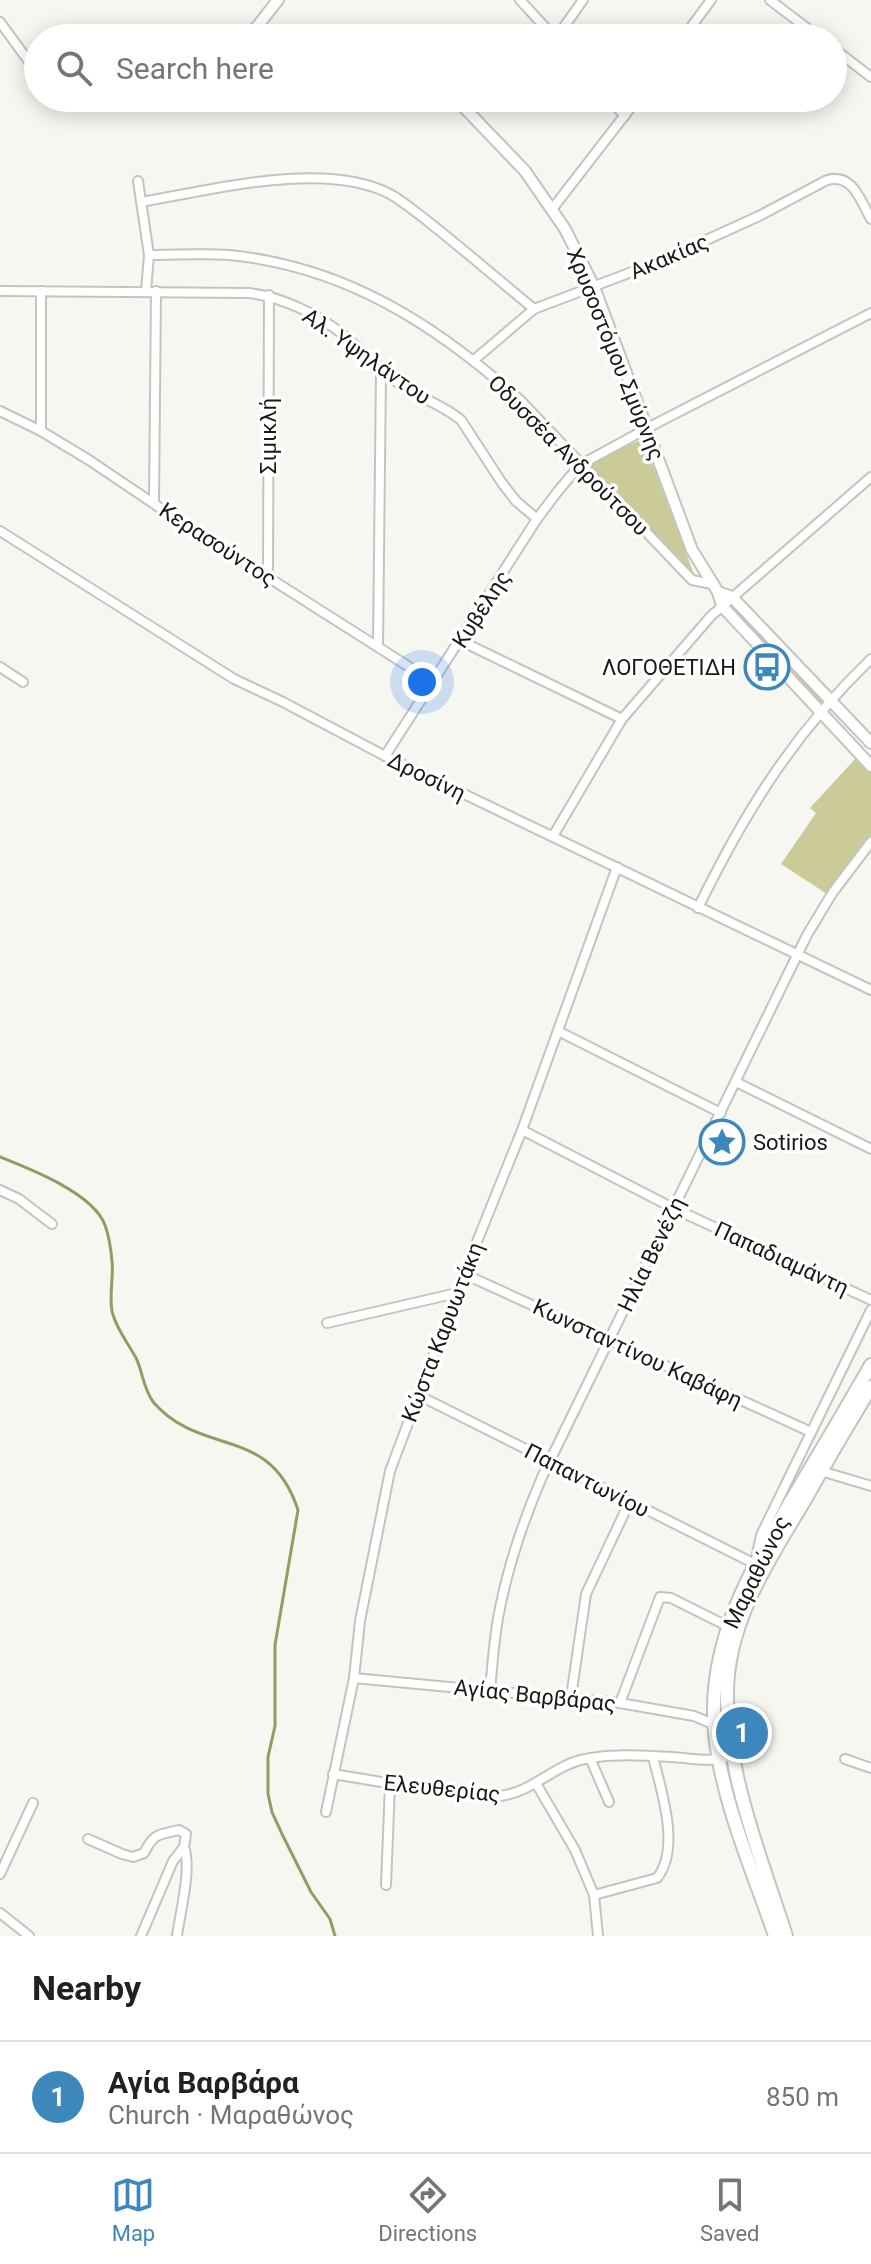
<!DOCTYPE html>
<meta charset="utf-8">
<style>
:root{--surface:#fff;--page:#f2f2f2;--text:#202124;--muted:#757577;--line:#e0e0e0;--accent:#3c87bb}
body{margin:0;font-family:Roboto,sans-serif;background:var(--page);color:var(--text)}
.you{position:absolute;left:422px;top:682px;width:28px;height:28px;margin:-20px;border:6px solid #fff;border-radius:50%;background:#1a73e8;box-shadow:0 0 0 12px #1a73e833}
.badge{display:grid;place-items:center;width:52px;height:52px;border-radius:50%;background:var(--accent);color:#fff;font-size:26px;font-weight:700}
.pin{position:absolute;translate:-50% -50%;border:4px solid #fff;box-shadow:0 2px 8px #0006}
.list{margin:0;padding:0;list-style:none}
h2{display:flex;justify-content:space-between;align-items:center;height:104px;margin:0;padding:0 32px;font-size:34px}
h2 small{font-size:26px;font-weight:400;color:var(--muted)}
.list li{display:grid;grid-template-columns:52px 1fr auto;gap:24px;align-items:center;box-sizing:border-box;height:112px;padding:0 32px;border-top:2px solid var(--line)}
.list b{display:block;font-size:30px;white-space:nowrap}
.list p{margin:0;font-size:26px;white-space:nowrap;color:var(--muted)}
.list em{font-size:26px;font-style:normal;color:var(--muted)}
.icon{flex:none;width:44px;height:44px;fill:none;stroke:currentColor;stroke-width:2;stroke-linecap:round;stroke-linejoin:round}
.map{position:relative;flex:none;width:871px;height:1936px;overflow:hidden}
.search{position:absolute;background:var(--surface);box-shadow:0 4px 20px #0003;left:24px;right:24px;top:24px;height:88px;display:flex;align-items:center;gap:20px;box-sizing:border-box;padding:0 28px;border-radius:44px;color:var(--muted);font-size:30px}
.sheet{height:216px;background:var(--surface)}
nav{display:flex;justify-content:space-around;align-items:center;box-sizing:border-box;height:112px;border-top:2px solid var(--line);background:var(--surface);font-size:22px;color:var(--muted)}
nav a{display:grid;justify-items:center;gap:4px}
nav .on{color:var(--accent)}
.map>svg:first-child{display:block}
.green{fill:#cbca99}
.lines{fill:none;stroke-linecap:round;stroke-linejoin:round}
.stream{stroke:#9a9963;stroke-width:3}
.minor-casing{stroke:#c4c4bf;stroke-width:12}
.tertiary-casing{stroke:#c4c4bf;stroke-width:14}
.primary-casing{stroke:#c4c4bf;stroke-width:16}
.minor{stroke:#fff;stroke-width:8}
.tertiary{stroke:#fff;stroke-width:10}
.primary{stroke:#fff;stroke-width:12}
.labels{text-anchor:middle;stroke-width:7;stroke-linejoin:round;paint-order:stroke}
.street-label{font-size:22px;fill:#181816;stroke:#fff}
.poi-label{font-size:22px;fill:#181816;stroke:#fff;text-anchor:end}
</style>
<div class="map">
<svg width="871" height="1936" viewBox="0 0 871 1936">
<rect width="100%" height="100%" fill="#f7f7f1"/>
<g class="green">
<polygon points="643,439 695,577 587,463"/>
<polygon points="731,605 825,700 821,704 728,609"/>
<polygon points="856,758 871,773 871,835 827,894 781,864 816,813 810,808"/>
</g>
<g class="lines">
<path class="stream" d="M0 1157C30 1169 93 1193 105 1225 109 1236 111 1250 112 1261 114 1277 108 1301 113 1315 118 1331 128 1343 136 1358 143 1372 143 1389 154 1403 203 1458 270 1424 298 1510L275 1645V1726L268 1757V1794L272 1812 283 1836 311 1892 330 1919 335 1936"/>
<g class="minor-casing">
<g id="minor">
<polyline points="520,0 555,38"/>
<polyline points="770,0 820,38"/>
<polyline points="0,22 38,74"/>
<polyline points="556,38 583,0"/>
<polyline points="683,38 711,0"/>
<polyline points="833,48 871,77"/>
<polyline points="609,98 625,116"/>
<polyline points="138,181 149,255 146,291"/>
<path d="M141 202C212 190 324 160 390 194 404 202 417 213 430 223 465 251 499 280 534 309"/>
<polyline points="553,208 638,98"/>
<path d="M149 255C176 255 202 253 229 255 345 266 436 325 520 400L692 580 712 584"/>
<path d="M0 291 249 293C283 297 319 315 345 336 364 353 381 371 401 385 420 398 443 405 461 420L502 483 516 501 537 519"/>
<polyline points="41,291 41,431"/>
<path d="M474 360 534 309 658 262 759 216 827 180C853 173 860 200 871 219"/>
<polyline points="0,411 41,431 89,460 181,522 433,682"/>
<polyline points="154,502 156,291"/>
<polyline points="0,531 234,679 283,702 385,756 871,990"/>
<polyline points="268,576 269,295"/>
<polyline points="461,641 622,719"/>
<polyline points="378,646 381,371"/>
<polyline points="0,667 23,682"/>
<polyline points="385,756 537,519 558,491 580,465 659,422 871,313"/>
<polyline points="553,836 622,719 711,616 871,477"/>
<path d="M698 908C745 812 793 734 871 659"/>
<polyline points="558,1031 721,1113"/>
<polyline points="736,1082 871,1149"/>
<polyline points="522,1130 673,1208 871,1300"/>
<polyline points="0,1190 19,1199 52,1224"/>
<polyline points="464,1274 811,1432"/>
<polyline points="327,1323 457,1293"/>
<polyline points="420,1396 755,1564 761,1535 871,1310"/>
<polyline points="821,1471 871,1486"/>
<polyline points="354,1678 620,1703 694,1716 715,1725"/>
<path d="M490 1689C493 1662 494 1635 500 1608 509 1563 524 1519 542 1477L807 935 833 892 871 842"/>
<polyline points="571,1697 586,1594 629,1503"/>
<polyline points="620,1703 660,1597 671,1598 727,1626"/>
<polyline points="590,1758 609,1802"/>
<polyline points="845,1759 871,1768"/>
<path d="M333 1774 430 1790 500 1796C533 1792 554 1765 585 1759 612 1753 644 1756 672 1757 693 1758 713 1764 732 1755"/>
<polyline points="537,1785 575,1850 594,1895 598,1936"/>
<polyline points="326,1812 354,1678 360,1621 390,1471 464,1274 522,1130 617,867"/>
<path d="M88 1839 122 1854 133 1857 144 1853C154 1833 158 1835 179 1830L186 1834 184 1847 173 1861 141 1936"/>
<polyline points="0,1874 33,1803"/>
<polyline points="386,1885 390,1785"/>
<path d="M594 1895 657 1878C681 1848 661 1790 653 1757"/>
<polyline points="0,1913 29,1936"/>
<path d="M177 1936C180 1913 192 1868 184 1847"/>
</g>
</g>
<g class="tertiary-casing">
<g id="tertiary">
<polyline points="240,38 256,28 278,0"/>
<polyline points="455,98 525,171 565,229 594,287 692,550 718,592 722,606 871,766"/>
<polyline points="718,592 732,597 871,743"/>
</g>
</g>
<g class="primary-casing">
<g id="primary">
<path d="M775 1936C753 1870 722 1803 715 1733 706 1642 753 1566 797 1491 822 1449 847 1407 871 1365"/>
<path d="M786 1936C762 1861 726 1772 727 1693 727 1623 768 1561 803 1503 825 1464 848 1425 871 1387"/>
</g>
</g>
<use href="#minor" class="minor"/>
<use href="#tertiary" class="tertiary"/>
<use href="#primary" class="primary"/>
</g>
<defs>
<g id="bus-ring" transform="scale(2.3)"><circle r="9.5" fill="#fff" stroke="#3c87bb" stroke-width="1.5"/><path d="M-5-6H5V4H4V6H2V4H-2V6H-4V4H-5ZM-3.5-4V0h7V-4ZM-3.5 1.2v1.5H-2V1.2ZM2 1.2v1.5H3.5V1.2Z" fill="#3c87bb"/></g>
<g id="sight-ring" transform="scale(2.3)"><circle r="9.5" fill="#fff" stroke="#3c87bb" stroke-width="1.5"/><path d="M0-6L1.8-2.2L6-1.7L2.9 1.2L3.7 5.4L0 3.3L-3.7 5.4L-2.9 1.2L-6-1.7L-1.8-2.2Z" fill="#3c87bb"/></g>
</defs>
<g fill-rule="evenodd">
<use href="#bus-ring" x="767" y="667"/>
<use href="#sight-ring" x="722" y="1142"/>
</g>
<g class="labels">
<g class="street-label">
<text transform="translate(669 256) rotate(-23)" y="8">Ακακίας</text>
<text transform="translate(616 354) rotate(68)" y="8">Χρυσοστόμου Σμύρνης</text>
<text transform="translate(367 356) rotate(35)" y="8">Αλ. Υψηλάντου</text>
<text transform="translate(268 436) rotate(-90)" y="8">Σιμικλή</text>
<text transform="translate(569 455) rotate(45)" y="8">Οδυσσέα Ανδρούτσου</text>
<text transform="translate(218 544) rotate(33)" y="8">Κερασούντος</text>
<text transform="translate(481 609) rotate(-57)" y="8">Κυβέλης</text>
<text transform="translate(427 776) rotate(26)" y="8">Δροσίνη</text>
<text transform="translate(651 1254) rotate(-64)" y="8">Ηλία Βενέζη</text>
<text transform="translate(782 1258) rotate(25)" y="8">Παπαδιαμάντη</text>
<text transform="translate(442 1332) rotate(-69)" y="8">Κώστα Καρυωτάκη</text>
<text transform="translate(638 1353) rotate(25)" y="8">Κωνσταντίνου Καβάφη</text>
<text transform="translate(587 1480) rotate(27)" y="8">Παπαντωνίου</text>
<text transform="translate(756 1572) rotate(-64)" y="8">Μαραθώνος</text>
<text transform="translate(535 1695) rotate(6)" y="8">Αγίας Βαρβάρας</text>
<text transform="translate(442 1788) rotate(6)" y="8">Ελευθερίας</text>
</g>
<g class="poi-label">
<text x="736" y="675">ΛΟΓΟΘΕΤΙΔΗ</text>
<text x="753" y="1150" text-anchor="start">Sotirios</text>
</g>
</g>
</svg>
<div class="you"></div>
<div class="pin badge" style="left:742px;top:1733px">1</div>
<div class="search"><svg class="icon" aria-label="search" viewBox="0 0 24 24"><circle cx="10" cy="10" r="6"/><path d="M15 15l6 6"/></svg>Search here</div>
</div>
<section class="sheet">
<h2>Nearby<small></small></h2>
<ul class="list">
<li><span class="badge">1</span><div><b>Αγία Βαρβάρα</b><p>Church · Μαραθώνος</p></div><em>850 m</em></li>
</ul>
</section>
<nav>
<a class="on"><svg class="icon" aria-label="map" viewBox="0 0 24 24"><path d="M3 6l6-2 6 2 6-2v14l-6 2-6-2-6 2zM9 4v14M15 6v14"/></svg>Map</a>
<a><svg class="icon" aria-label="directions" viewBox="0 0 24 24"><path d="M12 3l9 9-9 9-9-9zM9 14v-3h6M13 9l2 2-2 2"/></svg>Directions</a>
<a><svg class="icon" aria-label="saved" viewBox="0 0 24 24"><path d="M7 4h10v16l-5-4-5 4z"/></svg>Saved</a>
</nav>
